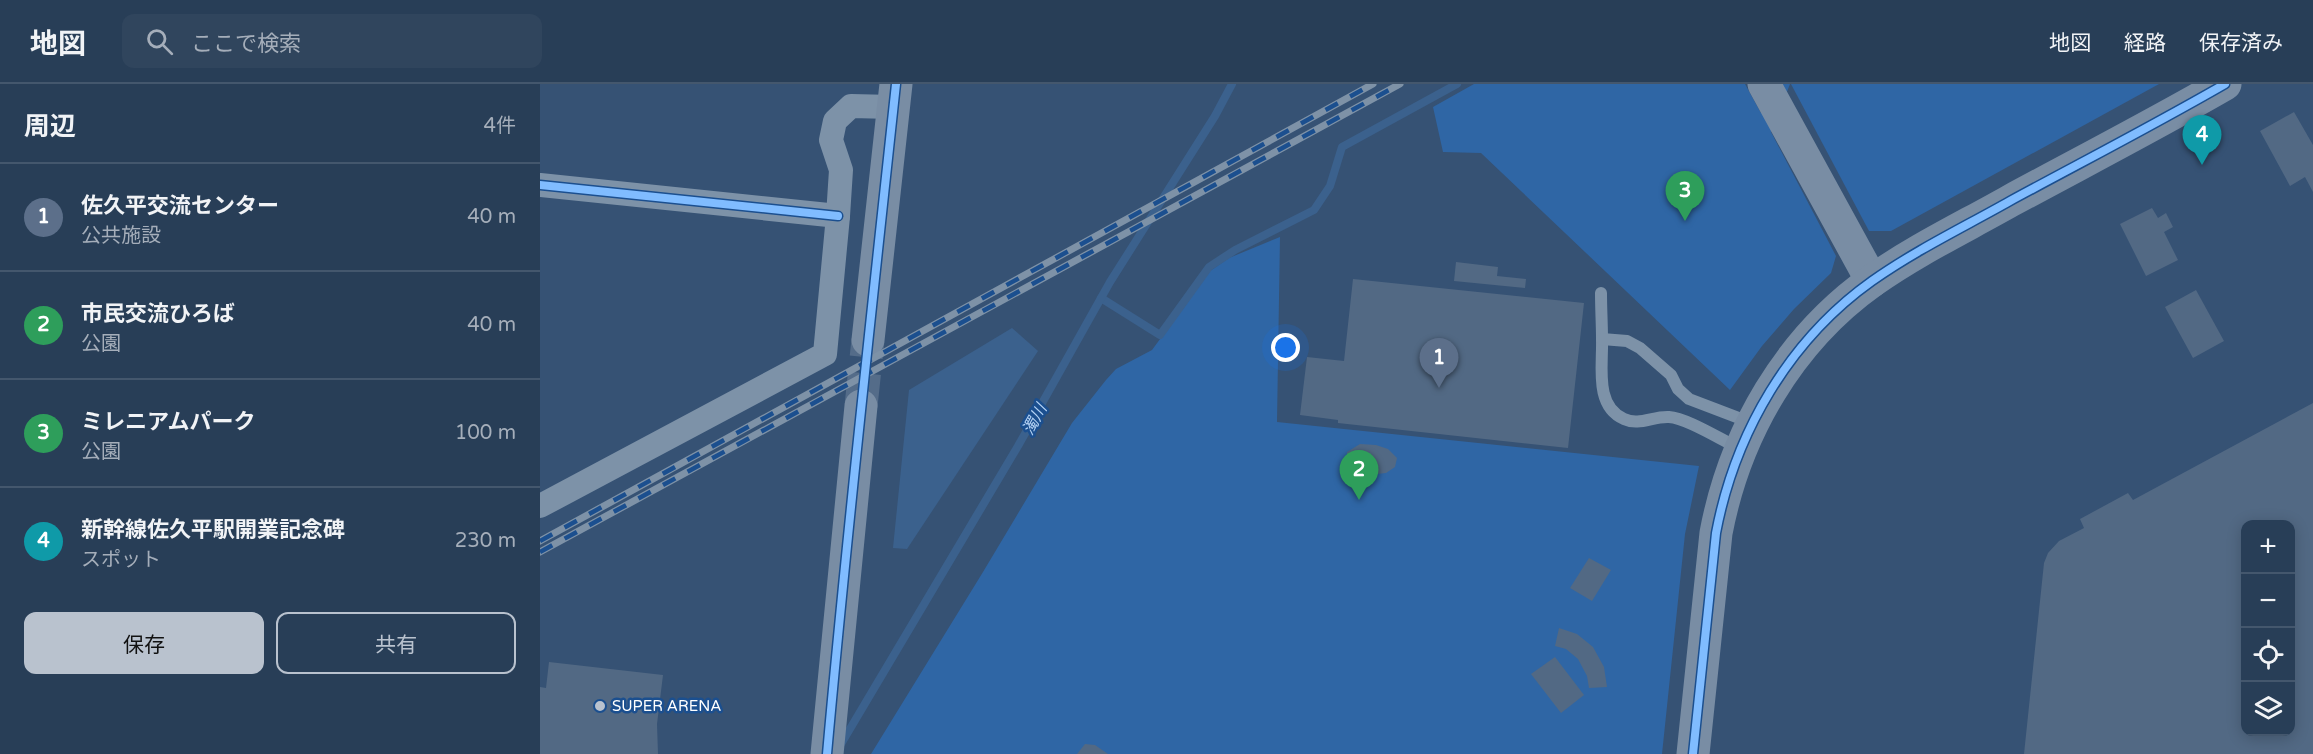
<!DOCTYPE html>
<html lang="ja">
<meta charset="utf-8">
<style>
:root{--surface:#283e57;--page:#30455d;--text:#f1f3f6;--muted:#a5aeba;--line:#44576d;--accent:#b9c2ce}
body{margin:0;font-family:"Varela Round","Noto Sans JP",sans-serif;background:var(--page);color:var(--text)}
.controls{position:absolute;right:18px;bottom:18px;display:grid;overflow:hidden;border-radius:12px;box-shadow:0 3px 15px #0003}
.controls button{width:54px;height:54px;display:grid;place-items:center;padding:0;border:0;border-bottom:2px solid var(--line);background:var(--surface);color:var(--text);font:30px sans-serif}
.you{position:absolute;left:746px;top:264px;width:21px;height:21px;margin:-15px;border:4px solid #fff;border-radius:50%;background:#1a73e8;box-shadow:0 0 0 9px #1a73e833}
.badge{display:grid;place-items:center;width:39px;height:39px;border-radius:50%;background:var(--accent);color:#fff;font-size:20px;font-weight:700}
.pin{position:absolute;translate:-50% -50px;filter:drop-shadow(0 2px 3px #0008)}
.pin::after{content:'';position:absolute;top:32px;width:21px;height:18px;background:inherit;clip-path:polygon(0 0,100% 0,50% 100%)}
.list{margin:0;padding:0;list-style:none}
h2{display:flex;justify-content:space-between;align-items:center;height:78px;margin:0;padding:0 24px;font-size:26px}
h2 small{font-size:20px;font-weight:400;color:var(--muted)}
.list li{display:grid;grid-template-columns:39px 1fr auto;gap:18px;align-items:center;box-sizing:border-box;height:108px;padding:0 24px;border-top:2px solid var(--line)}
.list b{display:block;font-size:22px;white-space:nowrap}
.list p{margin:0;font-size:20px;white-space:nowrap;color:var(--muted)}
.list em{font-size:20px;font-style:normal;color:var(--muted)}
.actions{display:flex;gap:12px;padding:18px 24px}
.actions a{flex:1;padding:14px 0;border:2px solid var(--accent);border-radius:12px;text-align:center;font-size:21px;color:var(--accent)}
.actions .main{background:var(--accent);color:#111}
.icon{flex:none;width:33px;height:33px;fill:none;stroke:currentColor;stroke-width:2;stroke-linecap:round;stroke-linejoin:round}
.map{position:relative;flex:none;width:1773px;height:670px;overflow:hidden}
header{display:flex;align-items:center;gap:36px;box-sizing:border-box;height:84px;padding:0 30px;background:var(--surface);border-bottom:2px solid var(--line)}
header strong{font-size:28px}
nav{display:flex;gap:33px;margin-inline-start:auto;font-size:21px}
.search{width:420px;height:54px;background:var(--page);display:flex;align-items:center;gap:15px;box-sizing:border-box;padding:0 21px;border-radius:12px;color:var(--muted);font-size:22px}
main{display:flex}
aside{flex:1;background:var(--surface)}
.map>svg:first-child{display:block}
.green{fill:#2f66a5}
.water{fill:#3b618d}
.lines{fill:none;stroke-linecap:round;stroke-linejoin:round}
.stream{stroke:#3b618d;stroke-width:8}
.building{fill:#526984;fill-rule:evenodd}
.secondary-tunnel{stroke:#546c89;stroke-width:33;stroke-dasharray:33 16;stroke-linecap:butt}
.lane{stroke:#7d92a8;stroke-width:12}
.street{stroke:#7d92a8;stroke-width:24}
.secondary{stroke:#798da4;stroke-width:33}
.rail-casing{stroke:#7e92a7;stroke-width:7}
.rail{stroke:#1b4f8f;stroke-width:4.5;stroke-dasharray:14;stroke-linecap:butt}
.cycleway-casing{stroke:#1b4f8f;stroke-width:11}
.cycleway{stroke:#80bcff;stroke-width:8}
.poi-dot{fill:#b9c2ce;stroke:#1b4f8f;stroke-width:2}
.labels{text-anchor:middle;stroke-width:5;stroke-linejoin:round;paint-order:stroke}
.poi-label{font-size:15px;fill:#fff;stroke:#1b4f8f;text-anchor:start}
.water-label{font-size:16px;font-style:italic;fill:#b5d3f5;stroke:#1b4f8f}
</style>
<header>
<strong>地図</strong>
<div class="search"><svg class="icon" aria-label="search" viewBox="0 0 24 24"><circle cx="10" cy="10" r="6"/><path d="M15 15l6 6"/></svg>ここで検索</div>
<nav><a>地図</a><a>経路</a><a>保存済み</a></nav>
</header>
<main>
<aside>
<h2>周辺<small>4件</small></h2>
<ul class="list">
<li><span class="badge" style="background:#5c6f8a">1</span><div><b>佐久平交流センター</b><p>公共施設</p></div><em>40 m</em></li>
<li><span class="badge" style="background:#2e9e5b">2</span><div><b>市民交流ひろば</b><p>公園</p></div><em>40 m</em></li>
<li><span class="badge" style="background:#2e9e5b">3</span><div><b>ミレニアムパーク</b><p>公園</p></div><em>100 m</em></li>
<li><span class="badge" style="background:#0f9aa8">4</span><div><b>新幹線佐久平駅開業記念碑</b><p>スポット</p></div><em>230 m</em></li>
</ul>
<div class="actions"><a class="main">保存</a><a>共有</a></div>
</aside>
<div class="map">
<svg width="1773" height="670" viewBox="0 0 1773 670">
<rect width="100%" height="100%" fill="#365274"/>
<g class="green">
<polygon points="934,0 1205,0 1221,29 1233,0 1250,0 1231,48 1296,172 1291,189 1254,225 1222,262 1190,306 941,69 903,68 893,23"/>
<polygon points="1251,0 1619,0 1351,147 1329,147"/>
<polygon points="740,153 737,338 1159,382 1145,450 1122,670 331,670 443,488 532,339 566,296 576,285 612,266 670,187 689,174"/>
</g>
<polygon class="water" points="472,244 498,267 367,465 353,464 369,306"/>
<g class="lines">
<g class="stream">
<polyline points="561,214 620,251 669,183 695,166 774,126 790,102 802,63 917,0"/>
<polyline points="301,660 478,362 570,198 675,32 692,0"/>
</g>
</g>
<g class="building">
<polygon points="1754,28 1773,61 1773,108 1765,93 1750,102 1720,47"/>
<polygon points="1612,124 1618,134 1626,129 1633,143 1624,148 1638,176 1606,192 1580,140"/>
<polygon points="916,178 958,183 957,192 986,195 985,204 914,197"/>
<polygon points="813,195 1044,219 1028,364 798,339 798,336 760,331 767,273 804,277"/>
<polygon points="1656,206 1684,257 1653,274 1625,223"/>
<path d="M1773 319V670H1484L1504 479 1508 469 1519 457 1544 444 1540 435 1588 409 1593 416ZM1706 440H1750V648H1706Z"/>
<polygon points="820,360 836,361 848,365 857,374 855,383 846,389 837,390 827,390 811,384 807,379 807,368"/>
<polygon points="1049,474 1071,486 1052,517 1030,504"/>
<polygon points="1019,544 1037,550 1053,563 1064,583 1067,603 1049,604 1047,592 1038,575 1026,565 1015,562"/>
<polygon points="1015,573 1044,611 1021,629 991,590"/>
<polygon points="9,578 123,591 117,640 118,670 0,670 0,603 6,604"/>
<polygon points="545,660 555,661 568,670 537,670"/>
</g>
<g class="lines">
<polyline class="secondary-tunnel" points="321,322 328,256"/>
<g class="lane">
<path d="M1061 209C1061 225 1062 240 1062 255 1063 281 1054 322 1084 335 1099 342 1113 332 1129 333 1147 334 1183 357 1201 365"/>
<polyline points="1062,255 1087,257 1100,264 1131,291 1138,305 1149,315 1212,339"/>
</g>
<g class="street">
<polyline points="0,101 298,132"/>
<polyline points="0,422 285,270 298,132 301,86 291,56 295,37 311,22 353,23"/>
</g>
<g class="secondary">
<polyline points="1224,0 1332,197"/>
<polyline points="328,256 356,0"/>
<polyline points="287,670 321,322"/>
<path d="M1153 670 1176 449C1195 349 1249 256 1332 197 1376 166 1424 143 1470 117 1542 78 1614 41 1685 0"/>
</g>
<g class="rail-casing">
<g id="rail">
<polyline points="0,457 833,0"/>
<polyline points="0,468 860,0"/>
</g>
</g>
<use href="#rail" class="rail"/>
<g class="cycleway-casing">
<g id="cycleway">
<polyline points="0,101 298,132"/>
<path d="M287 670C307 446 332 223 356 0"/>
<path d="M1153 670 1176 449C1195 349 1249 256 1332 197 1376 166 1424 143 1470 117 1542 78 1614 41 1685 0"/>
</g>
</g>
<use href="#cycleway" class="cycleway"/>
</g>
<circle class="poi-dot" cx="60" cy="622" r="6"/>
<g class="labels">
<g class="poi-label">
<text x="72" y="627">SUPER ARENA</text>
</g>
<g class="water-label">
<text transform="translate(494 335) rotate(-61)" y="6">濁川</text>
</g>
</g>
</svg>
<div class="controls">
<button>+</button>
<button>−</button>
<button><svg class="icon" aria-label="locate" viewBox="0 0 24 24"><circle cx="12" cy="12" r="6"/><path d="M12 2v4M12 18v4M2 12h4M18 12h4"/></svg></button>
<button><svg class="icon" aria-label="layers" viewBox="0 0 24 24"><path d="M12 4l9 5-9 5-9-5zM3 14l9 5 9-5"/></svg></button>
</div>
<div class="you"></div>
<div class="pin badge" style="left:899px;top:304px;background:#5c6f8a">1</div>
<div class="pin badge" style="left:819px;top:416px;background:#2e9e5b">2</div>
<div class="pin badge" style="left:1145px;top:137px;background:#2e9e5b">3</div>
<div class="pin badge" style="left:1662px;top:81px;background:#0f9aa8">4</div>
</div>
</main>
